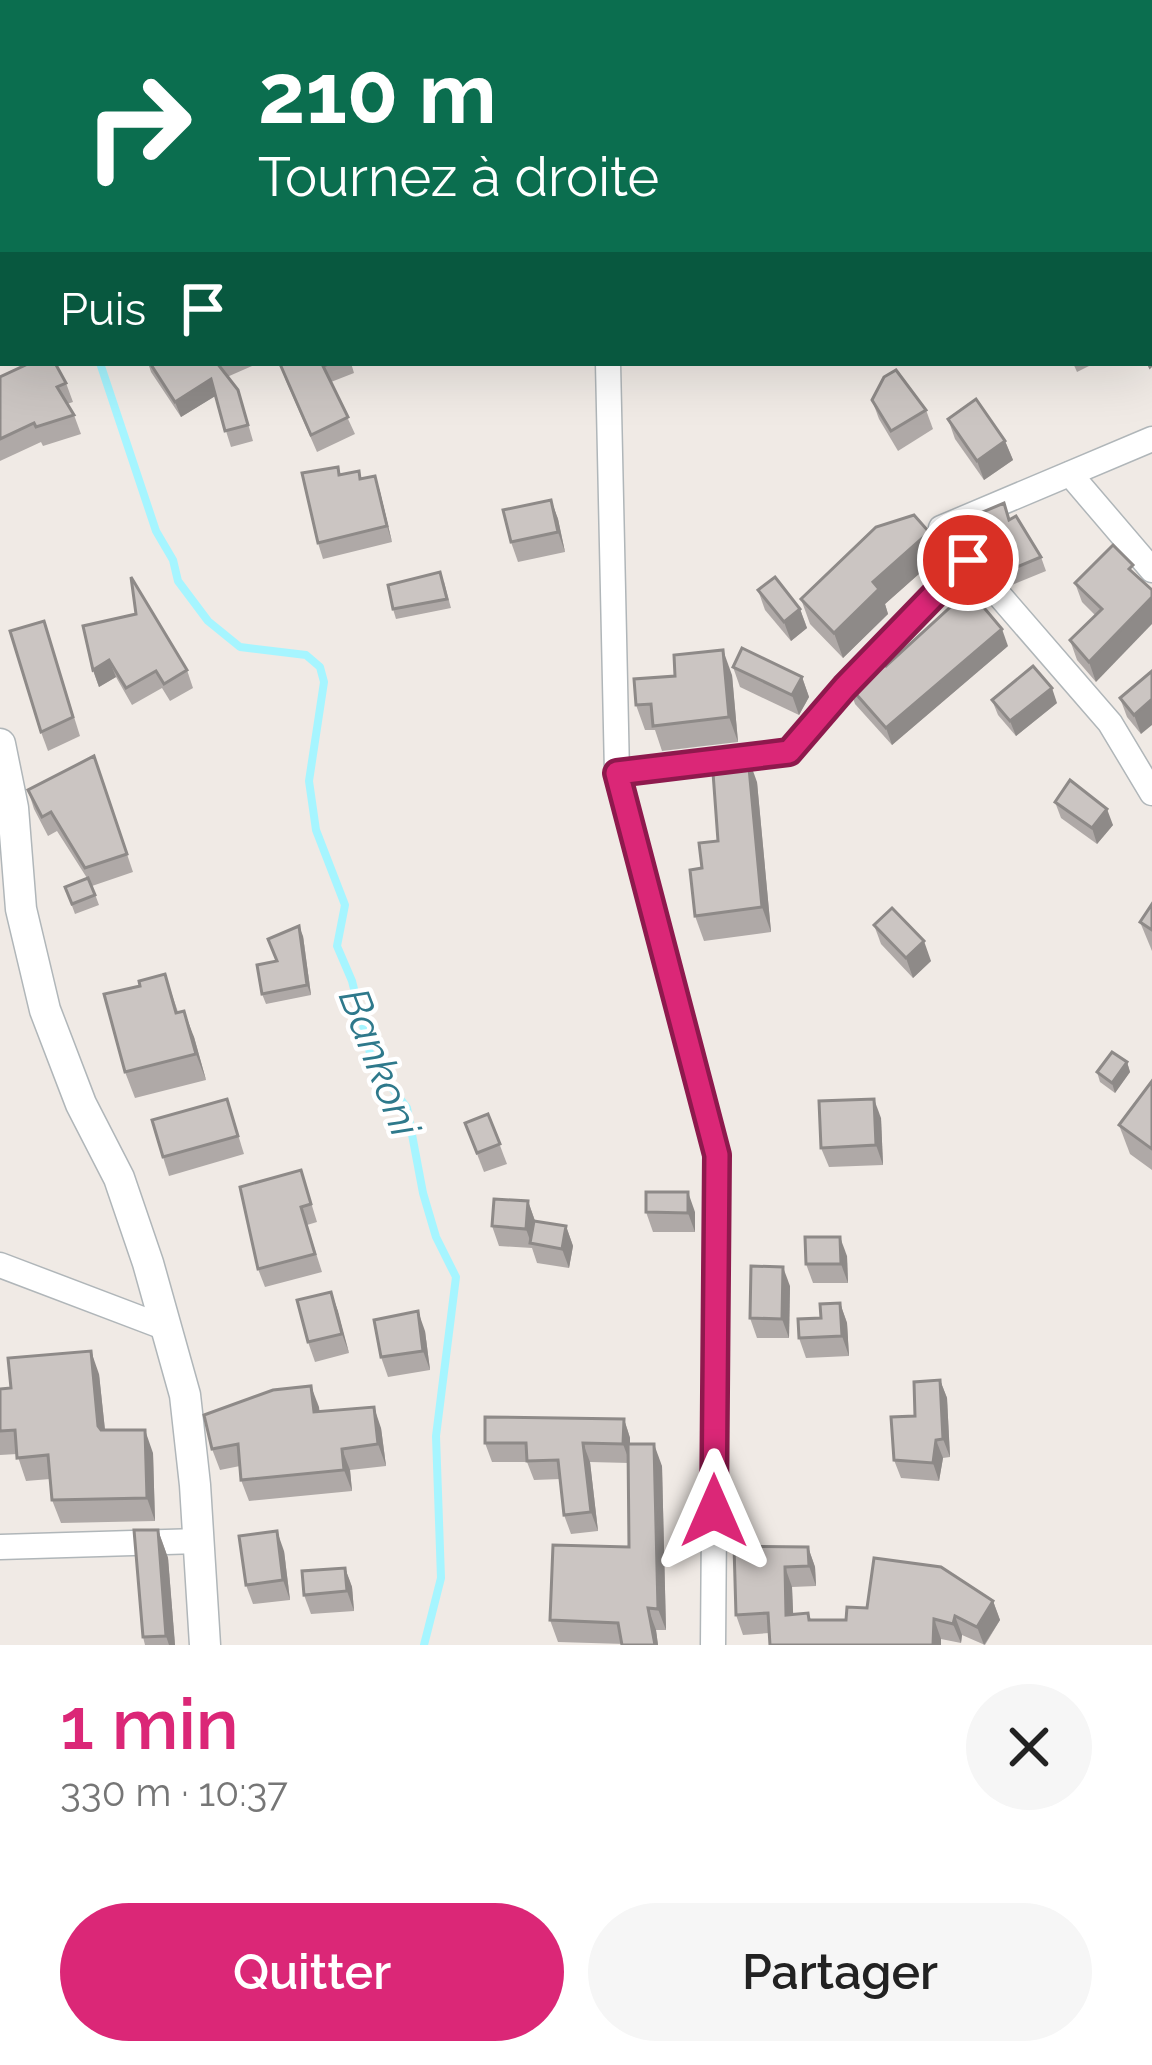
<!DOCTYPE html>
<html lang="fr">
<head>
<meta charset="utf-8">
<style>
	:root { --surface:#fff; --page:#f6f6f6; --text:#222; --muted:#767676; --accent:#db2777 }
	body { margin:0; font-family:Raleway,sans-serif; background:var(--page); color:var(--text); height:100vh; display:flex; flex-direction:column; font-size:45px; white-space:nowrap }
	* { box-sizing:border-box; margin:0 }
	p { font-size:39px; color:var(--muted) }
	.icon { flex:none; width:66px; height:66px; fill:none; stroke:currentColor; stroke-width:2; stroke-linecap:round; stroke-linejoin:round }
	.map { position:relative; height:1645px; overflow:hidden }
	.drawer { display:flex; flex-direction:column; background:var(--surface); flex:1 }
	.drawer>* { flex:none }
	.banner { position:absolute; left:0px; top:0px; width:1152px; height:366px; box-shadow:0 12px 48px #0002; background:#0b6e4f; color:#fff; overflow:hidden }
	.pin { position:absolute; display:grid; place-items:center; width:102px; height:102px; color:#fff; margin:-51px; border:6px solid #fff; border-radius:50%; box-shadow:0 3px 12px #0007 }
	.me { position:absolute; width:132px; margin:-66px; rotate:0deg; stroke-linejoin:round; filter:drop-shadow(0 0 9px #0008) }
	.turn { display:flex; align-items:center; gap:42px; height:252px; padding:0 60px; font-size:54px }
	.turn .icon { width:156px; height:156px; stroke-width:2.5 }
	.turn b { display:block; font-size:84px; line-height:102px }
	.then { display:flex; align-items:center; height:114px; padding:0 60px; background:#0003; gap:24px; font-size:45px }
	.round { display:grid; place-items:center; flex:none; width:126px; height:126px; border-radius:63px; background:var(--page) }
	.summary { display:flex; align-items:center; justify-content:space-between; height:204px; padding:0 60px }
	h1 { font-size:72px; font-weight:600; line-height:90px; color:var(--accent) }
	.button { display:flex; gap:24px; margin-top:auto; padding:24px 60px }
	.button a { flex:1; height:138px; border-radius:72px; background:var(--accent); color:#fff; font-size:48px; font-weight:600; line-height:138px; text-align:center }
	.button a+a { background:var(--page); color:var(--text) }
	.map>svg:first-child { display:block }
</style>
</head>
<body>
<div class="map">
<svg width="1152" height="1645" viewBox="0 0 1152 1645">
	<rect width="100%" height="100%" fill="#f0eae5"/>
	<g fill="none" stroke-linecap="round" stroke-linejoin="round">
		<!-- stream -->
		<g stroke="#a6f5ff" stroke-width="8">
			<polyline points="0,207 3,212"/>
			<polyline points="100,363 156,531 173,560 178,581 208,621 240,647 306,655 320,667 324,682 309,781 316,830 345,905 337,946 352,981 372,1061 407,1108 423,1193 436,1237 456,1277 436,1436 441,1578 424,1645"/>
		</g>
		<defs>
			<g id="minor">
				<polyline points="552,0 553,3"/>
				<polyline points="608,363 617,773 717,1155 713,1645"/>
				<polyline points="1152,439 941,528 1110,723 1152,793"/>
				<polyline points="1070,474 1152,570"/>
				<polyline points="617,773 789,752 845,687 967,560"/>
				<polyline points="0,1265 166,1328"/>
				<polyline points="0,1547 199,1541"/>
			</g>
			<polyline id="tertiary" points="0,744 13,808 21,909 45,1010 81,1104 119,1178 148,1263 185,1395 195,1485 205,1645"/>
		</defs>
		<!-- minor casing -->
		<use href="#minor" stroke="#b0b6b9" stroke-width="27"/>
		<!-- tertiary casing -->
		<use href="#tertiary" stroke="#b0b6b9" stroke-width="33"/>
		<!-- minor -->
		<use href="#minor" stroke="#fff" stroke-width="24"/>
		<!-- tertiary -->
		<use href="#tertiary" stroke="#fff" stroke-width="30"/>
	</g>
	<!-- wall -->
	<g fill="#afa9a7">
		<polygon points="0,0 134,0 134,2 22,2 3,3 0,5"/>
		<polygon points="330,0 454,0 447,3 324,3"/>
		<polygon points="148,363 259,363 227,377 243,406 253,441 231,447 215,396 181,417 151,372"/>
		<polygon points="283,363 351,363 354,373 331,382 355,434 317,452 286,381 280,364"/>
		<polygon points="1073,363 1095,363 1077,372"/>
		<polygon points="0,377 66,383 73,402 67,404 74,415 81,434 43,446 41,442 0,461"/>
		<polygon points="872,400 926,410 933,429 898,451 879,419"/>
		<polygon points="948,419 1005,441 1013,460 984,480 955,439"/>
		<polygon points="338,467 341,475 361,479 375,476 380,492 392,542 323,559 318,543"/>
		<polygon points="551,500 558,519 565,552 518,562 511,542"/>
		<polygon points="1010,520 1041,557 1046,571 1012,585 980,547 975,534"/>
		<polygon points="1113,545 1096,682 1077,660 1070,640 1095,615 1082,602 1075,583"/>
		<polygon points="938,557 885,604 888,614 843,658 810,624 801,599"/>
		<polygon points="444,582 451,608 396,619 393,609"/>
		<polygon points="758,590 800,609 807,628 791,641 765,610"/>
		<polygon points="44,621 80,736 48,751 41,732"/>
		<polygon points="83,626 187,670 193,688 170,701 162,688 132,705 116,677 99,687 93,670"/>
		<polygon points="1008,646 892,745 855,704 849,686 886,666"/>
		<polygon points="733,667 802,677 809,697 799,715 740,687"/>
		<polygon points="1152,671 1141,734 1127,717 1120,698"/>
		<polygon points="732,675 738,742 662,751 655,730 645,730 636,705"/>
		<polygon points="992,700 1057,703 1016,736 998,715"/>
		<polygon points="94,756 133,872 92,886 99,905 75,914 65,887 87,878 57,831 48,836 34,809 28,790"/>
		<polygon points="757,782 771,932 704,941 695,916 702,868 718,841"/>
		<polygon points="1055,802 1113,825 1097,844 1061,818"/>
		<polygon points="1152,904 1152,951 1140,922"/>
		<polygon points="874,925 931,961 913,978 881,944"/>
		<polygon points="303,936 311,995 266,1004 262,994 277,961"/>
		<polygon points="165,974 178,1012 194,1037 206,1080 135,1098 125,1072 140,986"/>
		<polygon points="1127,1062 1130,1072 1115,1093 1100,1082 1097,1072"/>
		<polygon points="1152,1081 1152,1170 1130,1154 1119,1125"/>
		<polygon points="227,1099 244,1154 169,1176 163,1157"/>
		<polygon points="488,1114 507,1164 484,1172 465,1123"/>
		<polygon points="881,1118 883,1165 829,1167 821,1148"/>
		<polygon points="301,1170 317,1222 307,1225 322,1272 265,1287 258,1269"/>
		<polygon points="528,1201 535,1221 566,1226 573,1246 569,1268 537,1263 532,1248 499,1246 492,1226"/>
		<polygon points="646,1212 695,1212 695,1232 653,1232"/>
		<polygon points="847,1256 848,1283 813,1283 806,1264"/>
		<polygon points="790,1286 789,1338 757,1338 750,1318"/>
		<polygon points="331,1292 349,1353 315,1362 308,1342"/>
		<polygon points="840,1303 847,1323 849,1356 806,1358 799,1338 821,1318"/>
		<polygon points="425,1331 430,1370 388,1377 381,1357"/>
		<polygon points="99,1374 105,1430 153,1453 155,1521 61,1523 52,1500 50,1479 26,1481 17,1454 0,1455 0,1389"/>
		<polygon points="940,1380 947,1398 950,1457 943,1458 939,1481 901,1478 894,1460 915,1416"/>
		<polygon points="311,1386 319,1412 381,1428 386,1466 350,1470 352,1491 249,1501 241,1480 240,1466 220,1470 212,1449"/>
		<polygon points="624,1419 630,1438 630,1444 662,1466 666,1630 656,1630 658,1645 558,1642 550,1620 629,1547 629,1463 590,1462 598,1531 571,1534 564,1515 560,1479 534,1480 527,1462 492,1462 485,1443"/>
		<polygon points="158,1530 168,1558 175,1645 145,1645 143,1637"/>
		<polygon points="808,1547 815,1567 816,1586 792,1587 793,1614 808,1613 811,1620 846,1620 867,1608 993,1601 1000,1620 985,1645 962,1635 961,1643 941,1639 769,1633 743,1635 736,1615"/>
		<polygon points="284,1551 290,1600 253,1604 246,1585"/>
		<polygon points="345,1568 352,1587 354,1611 311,1614 304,1595"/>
	</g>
	<!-- shaded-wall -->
	<g fill="#8e8a88">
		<polygon points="1047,0 1066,0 1064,3 1045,3"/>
		<polygon points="1152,140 1152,168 1149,172 1149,144"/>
		<polygon points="211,379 217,395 181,417 175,402"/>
		<polygon points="1005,441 1013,460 984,480 977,461"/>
		<polygon points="375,476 380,492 392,542 387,526"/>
		<polygon points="551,500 558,519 565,552 558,532"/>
		<polygon points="929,532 938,557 885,604 888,614 843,658 834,633 873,582"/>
		<polygon points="1152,597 1152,624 1096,682 1089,662"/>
		<polygon points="800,609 807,628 791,641 784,622"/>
		<polygon points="1002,629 1008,646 892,745 886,728"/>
		<polygon points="723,650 732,675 738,742 729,717"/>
		<polygon points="109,660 116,677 99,687 93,670"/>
		<polygon points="802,677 809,697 799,715 792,695"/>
		<polygon points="1052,688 1057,703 1016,736 1010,721"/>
		<polygon points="1152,699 1152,725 1141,734 1134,715"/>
		<polygon points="748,757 757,782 771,932 762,907"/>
		<polygon points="1107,809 1113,825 1097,844 1092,828"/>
		<polygon points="299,926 303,936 311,995 307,985"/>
		<polygon points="924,941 931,961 913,978 906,958"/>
		<polygon points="184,1011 194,1037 206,1080 196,1054"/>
		<polygon points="1127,1062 1130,1072 1115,1093 1112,1083"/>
		<polygon points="874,1099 881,1118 883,1165 876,1145"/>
		<polygon points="688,1192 695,1212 695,1232 688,1213"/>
		<polygon points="528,1201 535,1221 531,1243 526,1229"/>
		<polygon points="566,1226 573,1246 569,1268 562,1249"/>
		<polygon points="840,1237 847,1256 848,1283 841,1264"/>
		<polygon points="783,1267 790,1286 789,1338 782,1319"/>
		<polygon points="331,1292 338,1311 349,1353 342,1334"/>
		<polygon points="840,1303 847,1323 849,1356 842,1336"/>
		<polygon points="418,1311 425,1331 430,1370 423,1351"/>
		<polygon points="91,1351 99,1374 107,1449 98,1426"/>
		<polygon points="940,1380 947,1398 950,1457 943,1439"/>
		<polygon points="311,1386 319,1407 322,1433 314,1412"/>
		<polygon points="374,1407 381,1428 386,1466 378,1444"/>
		<polygon points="624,1419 630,1438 630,1463 623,1444"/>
		<polygon points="145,1430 153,1453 155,1521 147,1498"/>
		<polygon points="936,1440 943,1458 939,1481 933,1463"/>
		<polygon points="583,1443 590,1462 598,1531 591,1512"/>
		<polygon points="654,1444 662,1466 666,1630 658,1609"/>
		<polygon points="342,1449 350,1470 352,1491 344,1470"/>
		<polygon points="158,1530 168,1558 175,1645 169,1645 166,1636"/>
		<polygon points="277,1531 284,1551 290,1600 283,1580"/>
		<polygon points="808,1547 815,1567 816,1586 809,1566"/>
		<polygon points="785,1567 792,1587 794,1634 786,1615"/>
		<polygon points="345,1568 352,1587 354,1611 347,1591"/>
		<polygon points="993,1601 1000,1620 984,1645 977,1627"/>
		<polygon points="648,1608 656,1630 658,1645 655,1645"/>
		<polygon points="955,1616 962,1635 961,1643 953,1624"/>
		<polygon points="934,1619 941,1639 941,1645 933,1645"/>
	</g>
	<!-- building -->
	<g fill="#cbc5c2" stroke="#8e8a88" stroke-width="3">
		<polygon points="22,0 64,0 53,3 23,3"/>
		<polygon points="201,0 279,0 280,3 190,3"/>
		<polygon points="330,0 394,0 387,3 324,3"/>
		<polygon points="934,0 971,0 968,3 937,3"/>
		<polygon points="1018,0 1047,0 1045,3 1016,3"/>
		<polygon points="1149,83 1152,85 1152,140 1149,144"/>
		<polygon points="1152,188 1152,232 1150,232 1152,234 1152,365 1150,367 1148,363 1149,189"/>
		<polygon points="30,363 55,363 66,383 57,387 74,415 36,427 34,423 0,439 0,377"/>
		<polygon points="150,363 217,363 238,390 248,425 225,431 211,379 175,402"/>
		<polygon points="283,363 331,363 323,366 348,417 311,435 280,364"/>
		<polygon points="896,370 926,410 891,431 872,400 884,377"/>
		<polygon points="976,399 1005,441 977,461 948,419"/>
		<polygon points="338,467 339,475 359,471 360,479 375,476 387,526 318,543 302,473"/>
		<polygon points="551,500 558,532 511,542 503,510"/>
		<polygon points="1004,503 1009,520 1016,516 1041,557 1007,571 975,534 971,517"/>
		<polygon points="914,515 929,532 873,582 879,589 834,633 801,599 876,527"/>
		<polygon points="1113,545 1133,565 1129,569 1152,590 1152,597 1089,662 1070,640 1102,609 1075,583"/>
		<polygon points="440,572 447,599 393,609 388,585"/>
		<polygon points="131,577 187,670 164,684 156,671 126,688 109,660 93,670 83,626 136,614"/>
		<polygon points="775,577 800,609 784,622 758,590"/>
		<polygon points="969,590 1002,629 886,728 849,686 874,656 886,666"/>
		<polygon points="44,621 73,717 41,732 10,631"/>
		<polygon points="742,648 802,677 792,695 733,667"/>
		<polygon points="723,650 729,717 653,726 651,704 636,705 634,679 675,676 674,655"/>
		<polygon points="1033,666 1052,688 1010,721 992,700"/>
		<polygon points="1152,671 1152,699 1134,715 1120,698"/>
		<polygon points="94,756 127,854 85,868 51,812 42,817 28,790"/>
		<polygon points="748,757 762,907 695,916 690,870 702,868 699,843 718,841 712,759"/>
		<polygon points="1070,780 1107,809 1092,828 1055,802"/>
		<polygon points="88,878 95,895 72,904 65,887"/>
		<polygon points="1152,904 1152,930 1140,922"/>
		<polygon points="892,908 924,941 906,958 874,925"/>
		<polygon points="299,926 307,985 262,994 257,965 277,961 268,939"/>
		<polygon points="165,974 176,1013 184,1011 196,1054 125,1072 104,994 140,986 139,981"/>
		<polygon points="1112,1052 1127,1062 1112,1083 1097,1072"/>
		<polygon points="1152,1081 1152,1149 1119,1125"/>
		<polygon points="227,1099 238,1136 163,1157 152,1120"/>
		<polygon points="874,1099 876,1145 821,1148 819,1101"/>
		<polygon points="488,1114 500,1144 477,1153 465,1123"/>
		<polygon points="301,1170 311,1204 301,1207 315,1254 258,1269 240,1187"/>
		<polygon points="646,1192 688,1192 688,1213 646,1212"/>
		<polygon points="494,1199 528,1201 526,1229 492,1226"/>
		<polygon points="534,1221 566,1226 562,1249 530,1243"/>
		<polygon points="805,1237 840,1237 841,1264 806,1264"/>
		<polygon points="751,1266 783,1267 782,1319 750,1318"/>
		<polygon points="331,1292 342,1334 308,1342 297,1300"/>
		<polygon points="840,1303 842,1336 799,1338 798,1319 821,1318 820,1304"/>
		<polygon points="418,1311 423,1351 381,1357 374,1320"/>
		<polygon points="91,1351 98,1426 101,1430 145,1430 147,1498 52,1500 48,1455 17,1458 15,1430 0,1431 0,1389 11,1388 8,1358"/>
		<polygon points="940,1380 943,1439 936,1440 933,1463 894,1460 891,1417 915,1416 914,1382"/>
		<polygon points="311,1386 314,1412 374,1407 378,1444 342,1449 344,1470 241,1480 238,1444 212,1449 204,1415 273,1390"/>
		<polygon points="485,1417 624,1419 623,1444 583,1443 591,1512 564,1515 558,1460 527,1461 526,1443 485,1443"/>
		<polygon points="628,1444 654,1444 658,1609 648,1608 655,1645 622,1645 618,1623 550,1620 553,1545 629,1547"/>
		<polygon points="134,1530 158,1530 166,1636 143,1637"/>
		<polygon points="277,1531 283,1580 246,1585 239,1536"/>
		<polygon points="734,1546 808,1547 809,1566 785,1567 786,1615 808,1613 809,1620 846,1620 847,1607 867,1608 874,1558 941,1567 993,1601 977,1627 955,1616 953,1624 934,1619 933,1645 770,1645 768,1613 736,1615"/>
		<polygon points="345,1568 347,1591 304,1595 302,1571"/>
	</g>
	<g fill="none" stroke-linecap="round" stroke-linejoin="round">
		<defs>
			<polyline id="route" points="714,1511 717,1155 617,773 789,752 845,687 968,560"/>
		</defs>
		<!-- route casing -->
		<use href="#route" stroke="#8e194d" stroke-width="30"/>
		<!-- route -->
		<use href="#route" stroke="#db2777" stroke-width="21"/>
	</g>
	<g text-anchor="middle" stroke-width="9" stroke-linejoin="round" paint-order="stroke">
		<!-- water labels -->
		<g font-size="42" font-style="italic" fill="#2e798b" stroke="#fff">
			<text transform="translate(380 1062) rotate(69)" y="15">Bankoni</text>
		</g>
	</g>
</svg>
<div class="pin" style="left:968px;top:560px;background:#d93025"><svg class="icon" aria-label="arrive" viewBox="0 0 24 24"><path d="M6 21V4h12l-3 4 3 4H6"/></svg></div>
<svg class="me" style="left:714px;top:1511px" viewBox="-20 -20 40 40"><path d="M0-17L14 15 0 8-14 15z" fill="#db2777" stroke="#fff" stroke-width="4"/></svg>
<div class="banner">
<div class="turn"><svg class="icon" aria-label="right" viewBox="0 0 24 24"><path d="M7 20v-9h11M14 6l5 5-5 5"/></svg><div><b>210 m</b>Tournez à droite</div></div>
<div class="then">Puis<svg class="icon" aria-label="arrive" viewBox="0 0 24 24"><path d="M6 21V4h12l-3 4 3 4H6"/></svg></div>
</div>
</div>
<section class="drawer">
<div class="summary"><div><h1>1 min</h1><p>330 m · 10:37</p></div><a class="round"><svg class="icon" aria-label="close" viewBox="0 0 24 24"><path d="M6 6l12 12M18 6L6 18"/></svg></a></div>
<div class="button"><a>Quitter</a><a>Partager</a></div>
</section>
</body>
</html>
